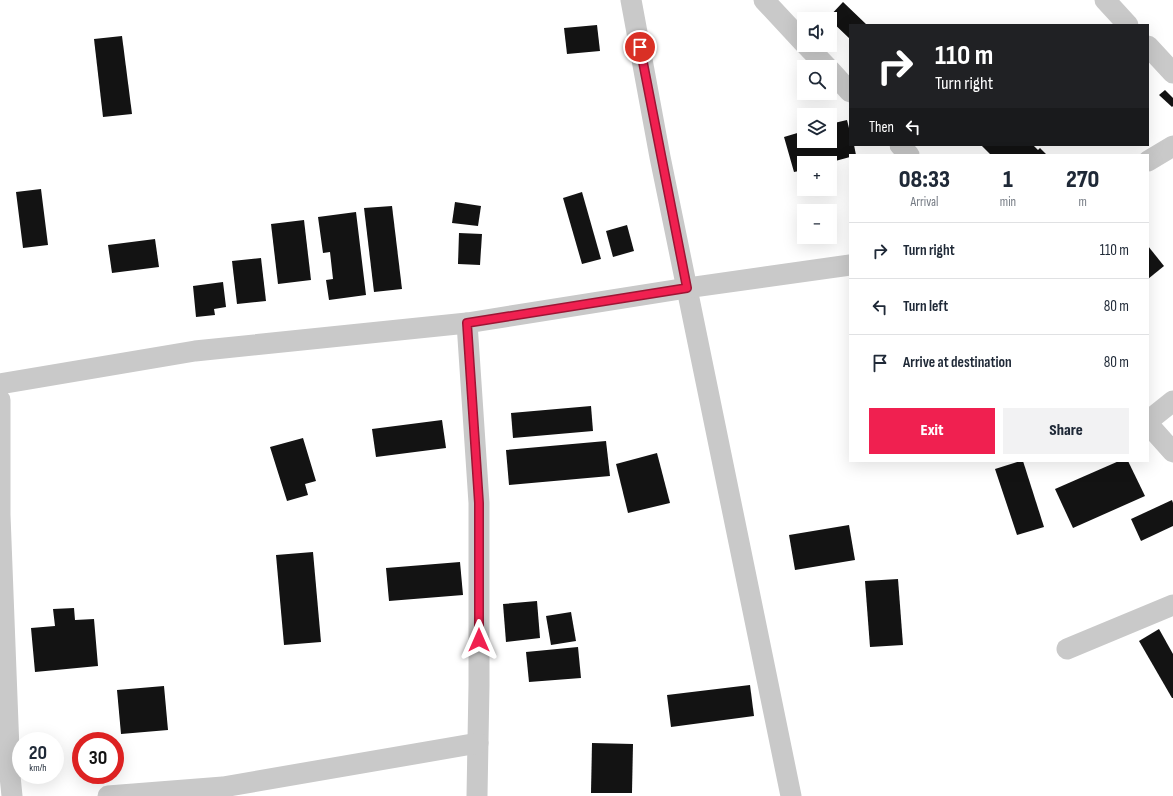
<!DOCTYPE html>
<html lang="en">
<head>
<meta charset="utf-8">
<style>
	:root { --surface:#fff; --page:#f2f2f3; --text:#1f2937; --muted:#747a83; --line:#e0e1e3; --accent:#f02050 }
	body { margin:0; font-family:"Sofia Sans Condensed",sans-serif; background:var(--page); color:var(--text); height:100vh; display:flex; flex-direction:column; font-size:15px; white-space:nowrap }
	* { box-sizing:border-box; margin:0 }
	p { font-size:13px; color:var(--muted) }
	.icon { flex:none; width:22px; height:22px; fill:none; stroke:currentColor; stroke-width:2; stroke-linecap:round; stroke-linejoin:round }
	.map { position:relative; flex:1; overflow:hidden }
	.panel { position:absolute; left:849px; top:154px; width:300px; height:308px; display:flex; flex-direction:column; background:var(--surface); border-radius:0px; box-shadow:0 4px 16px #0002 }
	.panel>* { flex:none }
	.banner { position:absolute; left:849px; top:24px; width:300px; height:122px; border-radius:0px; box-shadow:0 4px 16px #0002; background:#202124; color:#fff; overflow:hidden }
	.controls { position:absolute; left:797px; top:12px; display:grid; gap:8px }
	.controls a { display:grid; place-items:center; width:40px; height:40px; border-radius:0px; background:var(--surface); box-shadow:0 4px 16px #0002; font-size:20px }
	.speed { position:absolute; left:12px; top:732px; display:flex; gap:8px; font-size:20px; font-weight:700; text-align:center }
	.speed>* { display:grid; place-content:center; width:52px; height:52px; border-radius:50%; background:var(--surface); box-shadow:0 4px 16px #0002; line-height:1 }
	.speed small { font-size:10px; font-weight:400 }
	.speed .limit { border:6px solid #d22; background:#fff; color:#111 }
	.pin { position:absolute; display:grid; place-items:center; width:34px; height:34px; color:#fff; margin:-17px; border:2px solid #fff; border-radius:50%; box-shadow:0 1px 4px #0007 }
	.me { position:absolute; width:44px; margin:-22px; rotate:0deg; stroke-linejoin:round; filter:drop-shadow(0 0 3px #0008) }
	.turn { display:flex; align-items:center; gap:14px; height:84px; padding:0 20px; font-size:18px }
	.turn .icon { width:52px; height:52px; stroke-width:2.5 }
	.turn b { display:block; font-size:28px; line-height:34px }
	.then { display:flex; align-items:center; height:38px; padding:0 20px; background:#0003; gap:8px; font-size:15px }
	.eta { display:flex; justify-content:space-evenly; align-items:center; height:68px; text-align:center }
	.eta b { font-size:24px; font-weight:800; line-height:28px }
	.primary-button { display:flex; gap:8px; margin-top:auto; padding:8px 20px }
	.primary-button a { flex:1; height:46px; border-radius:0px; background:var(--accent); color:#fff; font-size:16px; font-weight:800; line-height:46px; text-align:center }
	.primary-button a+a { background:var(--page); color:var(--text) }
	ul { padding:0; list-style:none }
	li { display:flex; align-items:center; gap:12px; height:56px; padding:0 20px; border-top:1px solid var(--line) }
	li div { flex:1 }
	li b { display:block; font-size:15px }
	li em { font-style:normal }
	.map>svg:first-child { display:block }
</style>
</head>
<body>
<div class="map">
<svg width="1173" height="796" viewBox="0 0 1173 796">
	<rect width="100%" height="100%" fill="#fff"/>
	<!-- building -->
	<g fill="#131313">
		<polygon points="843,2 867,25 850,25 850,39 828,18"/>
		<polygon points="597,25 600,51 567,54 564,28"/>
		<polygon points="122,36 132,114 103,117 94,39"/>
		<polygon points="1165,90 1173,98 1173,106 1172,107 1159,95"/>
		<polygon points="847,120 850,132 850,145 854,145 856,155 850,155 850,157 828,163 804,163 804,170 794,172 784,137 804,131 804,141 830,141 830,124"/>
		<polygon points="981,145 1033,145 1038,150 1040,148 1047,155 991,155"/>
		<polygon points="41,189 48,245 23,248 16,192"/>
		<polygon points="582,192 601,259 582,264 563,198"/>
		<polygon points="455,202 481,206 478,226 452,223"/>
		<polygon points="392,206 402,289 374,292 364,208"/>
		<polygon points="356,212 366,295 329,300 326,280 333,279 330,252 323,253 318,217"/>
		<polygon points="304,220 311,280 278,284 271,224"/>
		<polygon points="627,225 634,251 613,257 606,231"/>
		<polygon points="459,233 482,234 480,265 458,264"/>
		<polygon points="155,239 159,267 112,273 108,245"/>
		<polygon points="1148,246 1164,266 1148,279"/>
		<polygon points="261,258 266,301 237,304 232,261"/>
		<polygon points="223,282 226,307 214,309 215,315 196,317 193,286"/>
		<polygon points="591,406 593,431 513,438 511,413"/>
		<polygon points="442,420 446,448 376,457 372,429"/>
		<polygon points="303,438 316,481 305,484 308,495 287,501 270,447"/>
		<polygon points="606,441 610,476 509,485 506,450"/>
		<polygon points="657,453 670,503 628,513 616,464"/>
		<polygon points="1020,461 1023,461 1044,527 1017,535 995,469"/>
		<polygon points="1119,461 1128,461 1145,496 1073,528 1055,489"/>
		<polygon points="1172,500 1173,503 1173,526 1141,541 1131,519"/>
		<polygon points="849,525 855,560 795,570 789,535"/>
		<polygon points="313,552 321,642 284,645 276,555"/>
		<polygon points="460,562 463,595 389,601 386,568"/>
		<polygon points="898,579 903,645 870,647 865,581"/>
		<polygon points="537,601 540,638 506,642 503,604"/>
		<polygon points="74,608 75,620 94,619 98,666 35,672 31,628 55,626 53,609"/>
		<polygon points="571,612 576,641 551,645 546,616"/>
		<polygon points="1159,629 1173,654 1173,698 1172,698 1139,641"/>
		<polygon points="578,647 581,678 529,682 526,652"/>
		<polygon points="750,685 754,716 671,727 667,695"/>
		<polygon points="164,686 168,730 121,734 117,690"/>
		<polygon points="592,743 633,744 632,793 591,793"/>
	</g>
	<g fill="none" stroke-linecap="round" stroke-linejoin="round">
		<!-- minor -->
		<g stroke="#c9c9c9" stroke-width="21">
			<polyline points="631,0 660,157 791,796"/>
			<polyline points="764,0 804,43"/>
			<polyline points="1105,0 1128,25"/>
			<polyline points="806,45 827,67"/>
			<polyline points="1148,46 1173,73"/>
			<polyline points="830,70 850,92"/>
			<polyline points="900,145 909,155"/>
			<polyline points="1148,161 1173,146"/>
			<polyline points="467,323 479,503 479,685 477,796"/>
			<polyline points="0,384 195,351 467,323 687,288 850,265"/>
			<polyline points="0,400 0,515 10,776 12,796"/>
			<polyline points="1148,421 1173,401"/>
			<polyline points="1148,424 1173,452"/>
			<polyline points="1067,649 1173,605"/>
			<polyline points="108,796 223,787 478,743"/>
		</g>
	</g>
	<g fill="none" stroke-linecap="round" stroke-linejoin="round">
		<defs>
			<polyline id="route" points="479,640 479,503 467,323 687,288 640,47"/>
		</defs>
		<!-- route casing -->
		<use href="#route" stroke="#9c1534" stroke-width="10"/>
		<!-- route -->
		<use href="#route" stroke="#f02050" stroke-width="7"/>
	</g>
</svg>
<div class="controls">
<a><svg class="icon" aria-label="sound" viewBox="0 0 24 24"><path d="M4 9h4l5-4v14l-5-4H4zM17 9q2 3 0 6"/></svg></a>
<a><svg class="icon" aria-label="search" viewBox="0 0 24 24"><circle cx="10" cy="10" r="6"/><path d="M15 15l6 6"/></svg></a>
<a><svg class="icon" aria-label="layers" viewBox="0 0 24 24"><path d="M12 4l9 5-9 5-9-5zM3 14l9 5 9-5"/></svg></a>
<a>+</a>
<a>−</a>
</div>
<div class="speed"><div>20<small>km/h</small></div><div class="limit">30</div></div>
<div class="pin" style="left:640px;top:47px;background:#d93025"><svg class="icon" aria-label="arrive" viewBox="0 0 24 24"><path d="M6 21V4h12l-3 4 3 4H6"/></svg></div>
<svg class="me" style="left:479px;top:640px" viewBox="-20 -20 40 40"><path d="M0-17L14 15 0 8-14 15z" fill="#f02050" stroke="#fff" stroke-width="4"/></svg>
<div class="banner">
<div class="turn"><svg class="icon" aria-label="right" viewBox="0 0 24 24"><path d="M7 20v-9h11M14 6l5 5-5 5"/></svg><div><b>110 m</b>Turn right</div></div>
<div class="then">Then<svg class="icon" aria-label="left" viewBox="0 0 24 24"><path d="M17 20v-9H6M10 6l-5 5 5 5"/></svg></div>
</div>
<section class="panel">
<div class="eta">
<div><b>08:33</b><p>Arrival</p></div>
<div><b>1</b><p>min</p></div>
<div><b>270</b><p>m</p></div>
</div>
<ul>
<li><svg class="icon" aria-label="right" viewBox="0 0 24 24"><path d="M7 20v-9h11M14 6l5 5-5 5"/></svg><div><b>Turn right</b></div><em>110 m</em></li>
<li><svg class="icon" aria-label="left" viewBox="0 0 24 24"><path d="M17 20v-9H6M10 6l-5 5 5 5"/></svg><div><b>Turn left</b></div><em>80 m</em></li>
<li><svg class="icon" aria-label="arrive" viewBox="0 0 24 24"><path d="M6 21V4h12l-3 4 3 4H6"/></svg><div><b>Arrive at destination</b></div><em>80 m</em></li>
</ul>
<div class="primary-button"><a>Exit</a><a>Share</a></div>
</section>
</div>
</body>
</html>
